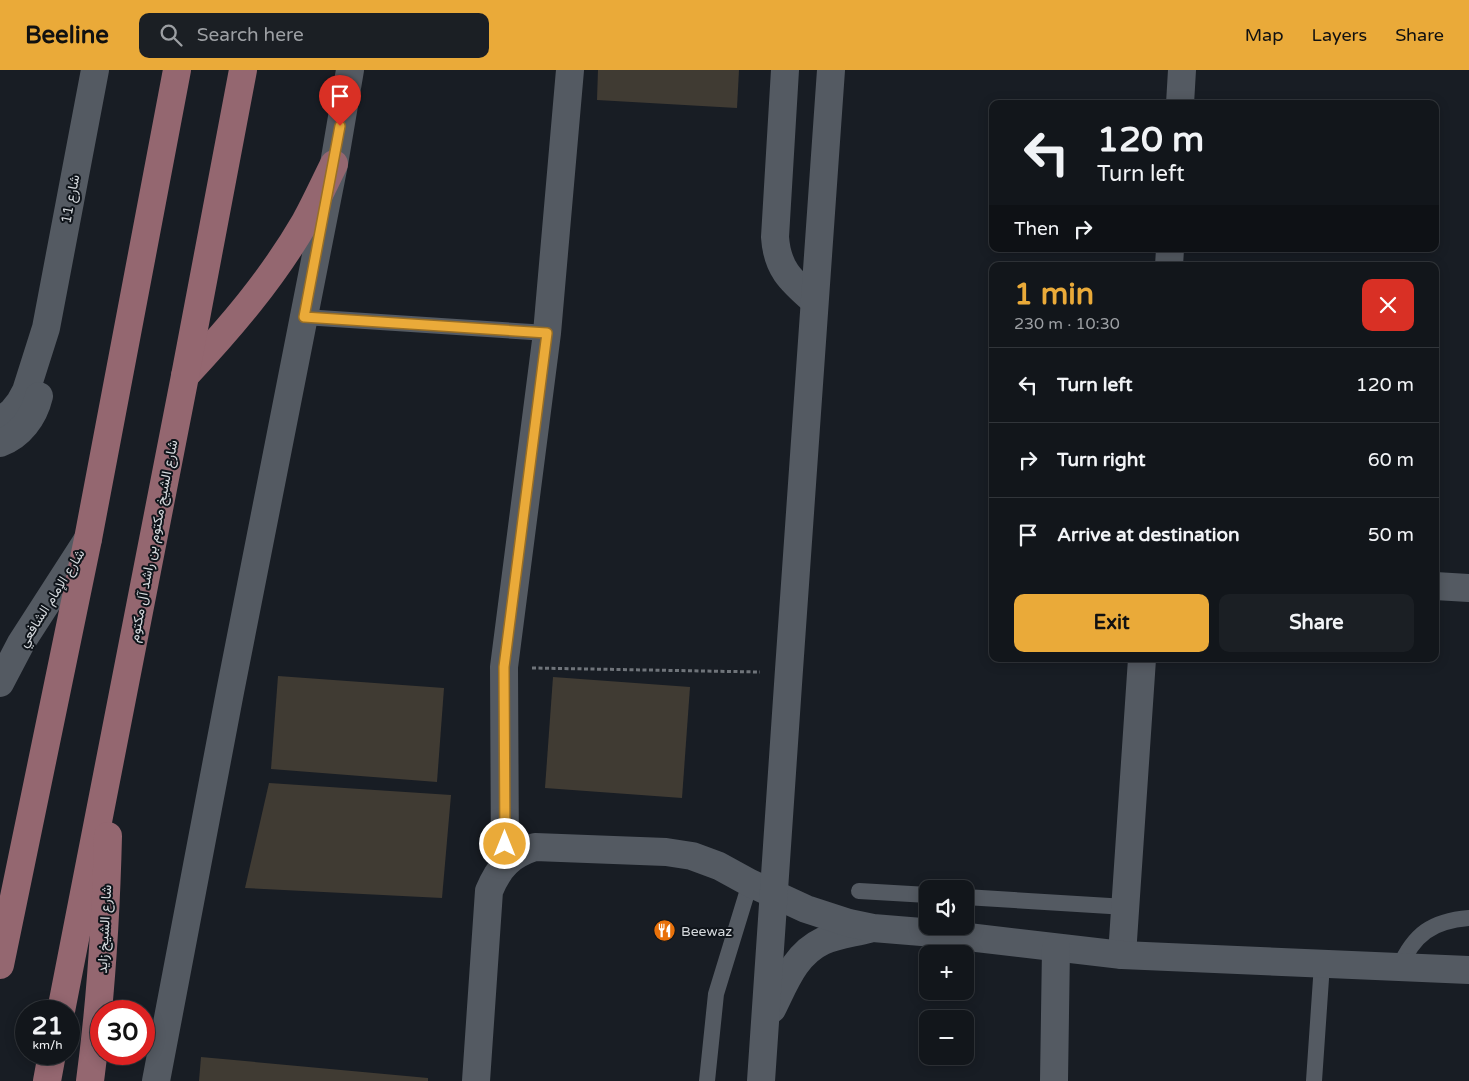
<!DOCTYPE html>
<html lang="en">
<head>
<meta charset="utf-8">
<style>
	:root { --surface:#12161b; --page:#1b1f24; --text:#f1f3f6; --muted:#9c9fa3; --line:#31353a; --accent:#eaaa39 }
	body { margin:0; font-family:"Varela Round",Vazirmatn,sans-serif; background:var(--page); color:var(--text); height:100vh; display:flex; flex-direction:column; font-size:19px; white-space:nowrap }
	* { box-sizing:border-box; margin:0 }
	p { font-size:16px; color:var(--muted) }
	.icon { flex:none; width:28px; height:28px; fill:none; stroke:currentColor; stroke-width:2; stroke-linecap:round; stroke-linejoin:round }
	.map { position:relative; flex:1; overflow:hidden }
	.panel { position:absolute; left:989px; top:192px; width:450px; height:400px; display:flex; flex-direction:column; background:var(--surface); border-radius:10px; box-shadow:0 2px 12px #0003,0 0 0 1px var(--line) }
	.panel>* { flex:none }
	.top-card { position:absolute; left:989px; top:30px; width:450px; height:152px; border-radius:10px; box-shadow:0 2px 12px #0003,0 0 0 1px var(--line); background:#12161b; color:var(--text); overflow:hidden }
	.controls { position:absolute; left:919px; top:810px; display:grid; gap:10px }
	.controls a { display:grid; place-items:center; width:55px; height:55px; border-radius:10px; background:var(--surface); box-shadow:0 2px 12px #0003,0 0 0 1px var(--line); font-size:25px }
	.speed { position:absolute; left:15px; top:930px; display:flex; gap:10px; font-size:25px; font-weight:700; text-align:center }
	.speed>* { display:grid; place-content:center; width:65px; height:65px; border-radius:50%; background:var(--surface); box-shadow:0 2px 12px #0003,0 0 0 1px var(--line); line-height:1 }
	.speed small { font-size:12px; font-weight:400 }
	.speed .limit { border:8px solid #d22; background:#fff; color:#111 }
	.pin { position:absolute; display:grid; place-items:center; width:42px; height:42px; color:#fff; margin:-51px -21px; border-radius:50% 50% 50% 0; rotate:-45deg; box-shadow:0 0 5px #0007 }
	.pin .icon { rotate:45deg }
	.me { position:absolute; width:55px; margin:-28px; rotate:0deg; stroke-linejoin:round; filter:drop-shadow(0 0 4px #0008) }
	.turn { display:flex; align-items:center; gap:18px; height:105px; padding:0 25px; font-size:22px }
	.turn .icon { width:65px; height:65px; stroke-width:2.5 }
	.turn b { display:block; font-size:35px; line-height:42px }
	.then { display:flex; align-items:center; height:48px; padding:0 25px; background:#0003; gap:10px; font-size:19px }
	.round { display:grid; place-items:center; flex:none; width:52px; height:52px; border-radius:10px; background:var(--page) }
	.summary { display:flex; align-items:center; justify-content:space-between; height:85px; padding:0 25px }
	h1 { font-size:30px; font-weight:700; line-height:38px; color:var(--accent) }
	.cta { display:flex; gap:10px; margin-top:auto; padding:10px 25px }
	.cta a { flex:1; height:58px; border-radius:10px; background:var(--accent); color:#111; font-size:20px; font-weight:700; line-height:58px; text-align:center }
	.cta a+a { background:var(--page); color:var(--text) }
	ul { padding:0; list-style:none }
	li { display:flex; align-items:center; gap:15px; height:75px; padding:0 25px; border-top:1px solid var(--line) }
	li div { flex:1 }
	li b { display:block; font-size:19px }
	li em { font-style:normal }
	header { display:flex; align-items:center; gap:30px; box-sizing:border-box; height:70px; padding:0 25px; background:var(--accent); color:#111 }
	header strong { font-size:24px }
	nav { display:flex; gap:28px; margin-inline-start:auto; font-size:18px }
	.search { width:350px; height:45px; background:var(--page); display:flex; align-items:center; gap:12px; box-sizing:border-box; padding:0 18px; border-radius:10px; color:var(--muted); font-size:19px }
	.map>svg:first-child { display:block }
</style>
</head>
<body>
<header>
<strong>Beeline</strong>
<div class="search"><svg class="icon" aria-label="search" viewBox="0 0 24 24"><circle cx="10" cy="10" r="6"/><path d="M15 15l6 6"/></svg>Search here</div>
<nav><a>Map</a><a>Layers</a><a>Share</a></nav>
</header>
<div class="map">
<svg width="1469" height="1011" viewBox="0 0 1469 1011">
	<rect width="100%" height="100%" fill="#181d24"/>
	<!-- building -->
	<g fill="#403b33">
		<polygon points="598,0 739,0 737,38 597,30"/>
		<polygon points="278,606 444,618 437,712 271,699"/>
		<polygon points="553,607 690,617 682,728 545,718"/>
		<polygon points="269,713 451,725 442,828 245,818"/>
		<polygon points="201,987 428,1008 428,1011 199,1011"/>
	</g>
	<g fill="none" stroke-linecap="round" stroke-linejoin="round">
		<!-- path -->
		<polyline stroke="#6f747a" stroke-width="3" stroke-dasharray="4 2.5" stroke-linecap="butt" points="532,598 760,602"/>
		<!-- lane -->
		<g stroke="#545a62" stroke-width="16">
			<polyline points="304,247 547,263"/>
			<polyline points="859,821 928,825"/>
			<polyline points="965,827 1126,837"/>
			<path d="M1399,898c15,-34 33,-47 70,-50"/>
			<polyline points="707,1011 716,924 750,813"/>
			<polyline points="1314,1011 1322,894"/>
		</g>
		<!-- street -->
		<g stroke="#545a62" stroke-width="28">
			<path d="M785,0l-10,167c2,31 15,43 38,63"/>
			<polyline points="1180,34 1182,0"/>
			<polyline points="1169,196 1170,179"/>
			<polyline points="0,351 12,342 20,332 26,321 46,258 95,0"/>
			<path d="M0,373c20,-7 34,-26 39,-47"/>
			<polyline points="1435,516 1469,518"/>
			<polyline points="505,794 504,597 547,263 570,0"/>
			<polyline points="1122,885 1142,589"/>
			<path d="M772,939c13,-26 23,-55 51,-68 13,-6 31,-8 46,-12"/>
			<path d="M476,1011l13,-190c10,-24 21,-36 46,-44l131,5 26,4 27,10 31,17 56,26 43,14 24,5 61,5 188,22 347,15"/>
			<path d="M761,1011c24,-337 44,-674 70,-1011"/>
			<polyline points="1054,1011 1056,878"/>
		</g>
		<!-- secondary -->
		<g stroke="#545a62" stroke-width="28">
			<polyline points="0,613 21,573 88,469"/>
			<polyline points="156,1011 230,622 334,94 350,0"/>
		</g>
		<!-- primary -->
		<g stroke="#946770" stroke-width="28">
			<path d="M185,306c45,-48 87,-97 120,-154 10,-18 19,-38 29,-58"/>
			<polyline points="0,895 88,469 177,0"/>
			<polyline points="61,941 185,306 243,0"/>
			<polyline points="47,1011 52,984"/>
			<path d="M90,1011c11,-82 16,-163 18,-245"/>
		</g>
	</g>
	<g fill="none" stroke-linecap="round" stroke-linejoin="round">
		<defs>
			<polyline id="route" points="340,56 304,247 547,263 504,597 505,774"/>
		</defs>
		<!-- route casing -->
		<use href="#route" stroke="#986e25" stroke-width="12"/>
		<!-- route -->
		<use href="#route" stroke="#eaaa39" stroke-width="9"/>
	</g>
	<!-- icons -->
	<defs>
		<symbol id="restaurant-disc" viewBox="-11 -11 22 22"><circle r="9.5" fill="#e8710a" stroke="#0f141a"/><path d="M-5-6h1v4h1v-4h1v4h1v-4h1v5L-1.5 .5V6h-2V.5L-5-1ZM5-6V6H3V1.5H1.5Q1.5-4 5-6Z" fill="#fff"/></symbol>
	</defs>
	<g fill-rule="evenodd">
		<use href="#restaurant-disc" x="652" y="848" width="25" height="25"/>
	</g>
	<g text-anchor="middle" stroke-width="4" stroke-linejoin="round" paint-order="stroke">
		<!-- street labels -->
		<g font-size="14" fill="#d5d9dd" stroke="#0f141a">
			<text transform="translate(70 129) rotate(-79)" y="5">شارع 11</text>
			<text transform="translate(153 471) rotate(-79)" y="5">شارع الشيخ مكتوم بن راشد آل مكتوم</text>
			<text transform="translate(51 528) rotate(-58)" y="5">شارع الإمام الشافعي</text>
			<text transform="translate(104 859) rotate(-87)" y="5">شارع الشيخ زايد</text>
		</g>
		<!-- poi labels -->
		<g font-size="14" fill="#d5d9dd" stroke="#0f141a" text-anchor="start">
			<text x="681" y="866">Beewaz</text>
		</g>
	</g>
</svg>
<div class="controls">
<a><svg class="icon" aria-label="sound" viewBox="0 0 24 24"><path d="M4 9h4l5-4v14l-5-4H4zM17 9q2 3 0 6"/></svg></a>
<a>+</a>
<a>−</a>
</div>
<div class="speed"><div>21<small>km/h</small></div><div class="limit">30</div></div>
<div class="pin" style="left:340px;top:56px;background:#d93025"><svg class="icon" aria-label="arrive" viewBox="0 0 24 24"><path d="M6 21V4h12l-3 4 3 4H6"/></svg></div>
<svg class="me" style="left:505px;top:774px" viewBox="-20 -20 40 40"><circle r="17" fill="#eaaa39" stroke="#fff" stroke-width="3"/><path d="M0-11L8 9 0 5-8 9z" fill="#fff"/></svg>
<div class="top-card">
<div class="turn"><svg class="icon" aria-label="left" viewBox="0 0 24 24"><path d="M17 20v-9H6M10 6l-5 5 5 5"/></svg><div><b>120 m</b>Turn left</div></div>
<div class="then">Then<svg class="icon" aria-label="right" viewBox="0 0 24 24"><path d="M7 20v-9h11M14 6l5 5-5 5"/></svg></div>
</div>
<section class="panel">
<div class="summary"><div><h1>1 min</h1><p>230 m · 10:30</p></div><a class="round" style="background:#d93025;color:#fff"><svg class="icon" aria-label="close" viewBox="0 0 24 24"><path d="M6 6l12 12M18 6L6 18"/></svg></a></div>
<ul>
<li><svg class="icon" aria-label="left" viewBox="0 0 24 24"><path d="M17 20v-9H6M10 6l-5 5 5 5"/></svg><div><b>Turn left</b></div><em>120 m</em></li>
<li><svg class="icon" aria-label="right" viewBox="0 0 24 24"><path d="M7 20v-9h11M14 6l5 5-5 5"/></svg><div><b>Turn right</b></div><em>60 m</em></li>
<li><svg class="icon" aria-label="arrive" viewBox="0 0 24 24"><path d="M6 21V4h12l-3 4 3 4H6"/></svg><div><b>Arrive at destination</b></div><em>50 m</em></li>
</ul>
<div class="cta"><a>Exit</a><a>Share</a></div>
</section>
</div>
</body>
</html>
